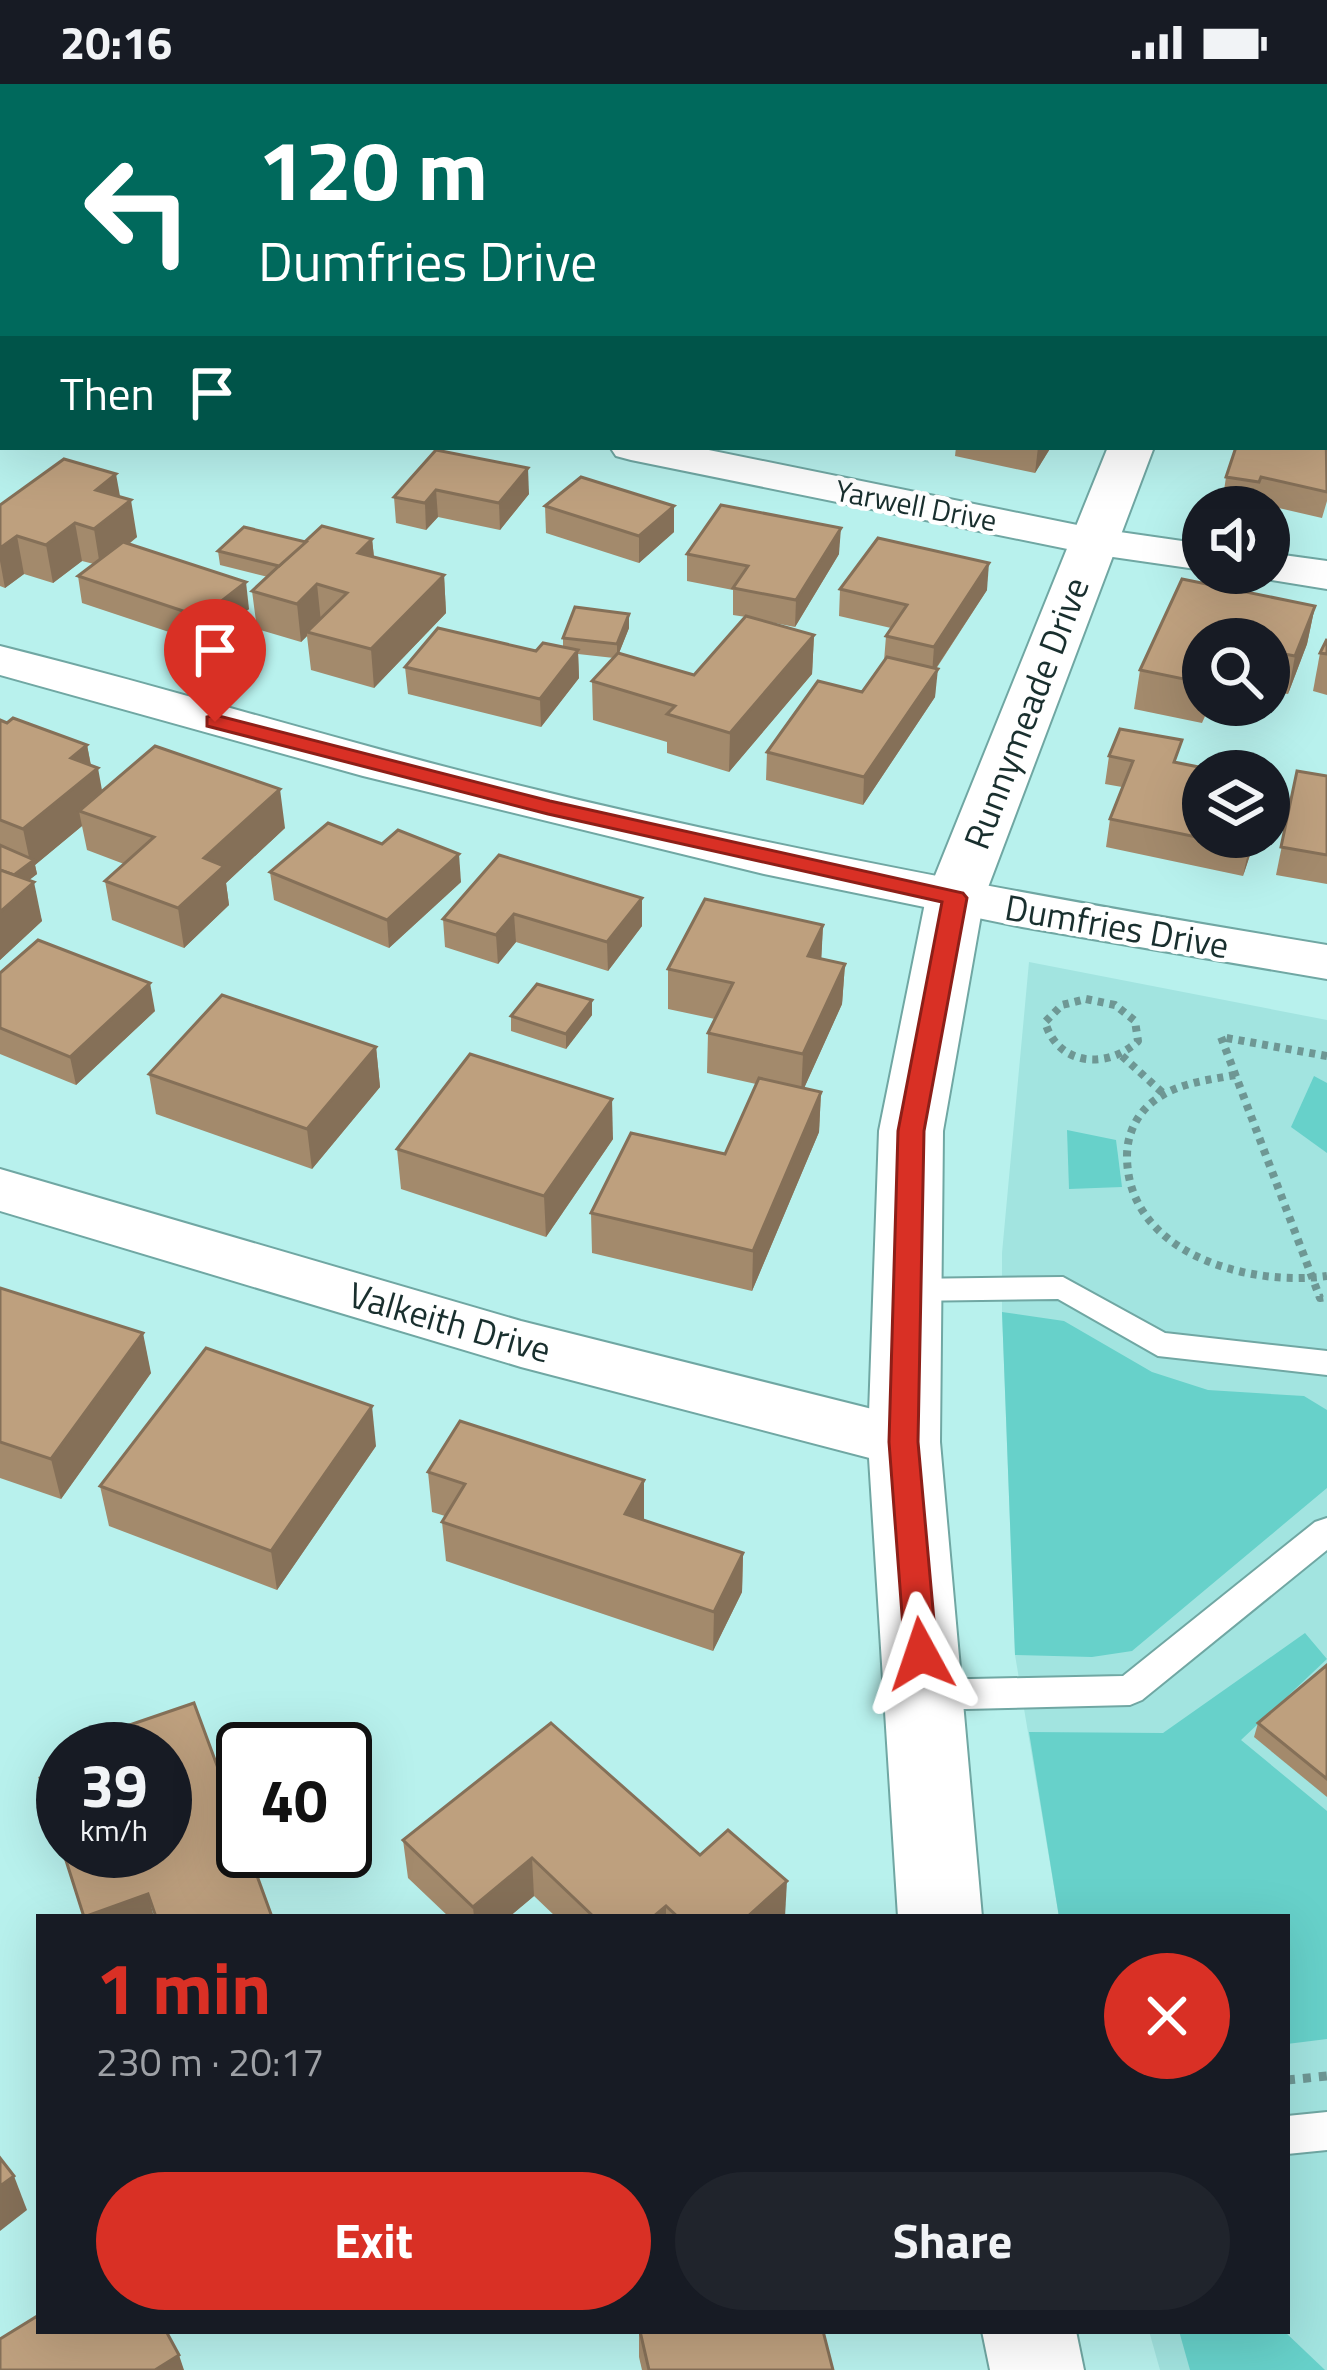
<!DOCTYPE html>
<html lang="en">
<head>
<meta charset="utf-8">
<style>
	:root { --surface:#171b24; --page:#20242c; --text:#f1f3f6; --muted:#9ea1a6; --accent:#d93025 }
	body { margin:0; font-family:"Titillium Web",sans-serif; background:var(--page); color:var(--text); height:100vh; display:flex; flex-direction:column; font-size:45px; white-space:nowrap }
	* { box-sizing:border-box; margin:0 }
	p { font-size:39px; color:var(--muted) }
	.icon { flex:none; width:66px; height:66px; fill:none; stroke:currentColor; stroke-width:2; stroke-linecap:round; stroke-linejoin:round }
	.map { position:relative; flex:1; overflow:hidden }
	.side { position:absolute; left:36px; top:1830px; width:1254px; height:420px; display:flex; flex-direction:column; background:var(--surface); border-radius:0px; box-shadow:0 12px 48px #0002 }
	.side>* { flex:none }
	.guide { position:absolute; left:0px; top:0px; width:1329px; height:366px; box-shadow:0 12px 48px #0002; background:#00695c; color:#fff; overflow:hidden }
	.tools { position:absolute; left:1182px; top:402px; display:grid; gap:24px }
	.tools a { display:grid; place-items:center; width:108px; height:108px; border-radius:50%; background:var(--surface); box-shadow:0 12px 48px #0002; font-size:60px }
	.speed { position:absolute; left:36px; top:1638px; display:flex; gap:24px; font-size:60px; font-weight:700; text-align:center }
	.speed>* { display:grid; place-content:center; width:156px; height:156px; border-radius:50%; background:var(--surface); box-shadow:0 12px 48px #0002; line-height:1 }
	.speed small { font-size:30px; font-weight:400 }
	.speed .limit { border:6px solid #111; border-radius:18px; background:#fff; color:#111 }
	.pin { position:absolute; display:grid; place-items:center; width:102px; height:102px; color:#fff; margin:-123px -51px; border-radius:50% 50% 50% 0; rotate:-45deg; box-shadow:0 0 12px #0007 }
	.pin .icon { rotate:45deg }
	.me { position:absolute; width:132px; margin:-66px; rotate:355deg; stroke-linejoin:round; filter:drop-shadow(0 0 9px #0008) }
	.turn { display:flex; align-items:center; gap:42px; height:252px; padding:0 60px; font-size:54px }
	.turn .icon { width:156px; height:156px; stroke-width:2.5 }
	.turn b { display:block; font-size:84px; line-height:102px }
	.then { display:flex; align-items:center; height:114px; padding:0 60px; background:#0003; gap:24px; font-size:45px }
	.round { display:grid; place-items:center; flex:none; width:126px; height:126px; border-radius:63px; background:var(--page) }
	.headline { display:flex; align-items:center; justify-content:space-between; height:204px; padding:0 60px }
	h1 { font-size:72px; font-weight:700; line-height:90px; color:var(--accent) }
	.cta { display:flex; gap:24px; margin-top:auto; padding:24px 60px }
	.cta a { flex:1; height:138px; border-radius:72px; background:var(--accent); color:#fff; font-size:48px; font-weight:700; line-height:138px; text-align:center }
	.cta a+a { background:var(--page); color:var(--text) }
	.status { display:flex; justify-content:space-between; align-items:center; height:84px; padding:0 60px; background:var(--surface); direction:ltr }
	.status svg { height:33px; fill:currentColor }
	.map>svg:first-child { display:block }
</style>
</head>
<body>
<div class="status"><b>20:16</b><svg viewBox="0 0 49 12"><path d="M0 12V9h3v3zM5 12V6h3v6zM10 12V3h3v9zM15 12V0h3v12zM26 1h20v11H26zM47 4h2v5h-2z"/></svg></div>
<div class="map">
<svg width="1327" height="2286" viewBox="0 0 1327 2286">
	<rect width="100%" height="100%" fill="#b8f1ed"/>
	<!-- built -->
	<polygon fill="#a2e4e0" points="1029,878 1327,936 1327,2286 1160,2286 1149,2247 1287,2247 1287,1833 1059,1833 1015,1571 1002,1228 1002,1169"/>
	<!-- green -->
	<g fill="#67d1ca">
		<polygon points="1314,992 1327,999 1327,1069 1291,1043"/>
		<polygon points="1067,1046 1116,1056 1122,1103 1069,1105"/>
		<polygon points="1002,1228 1064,1237 1152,1288 1208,1306 1304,1312 1327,1326 1327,1404 1132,1567 1092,1573 1015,1571"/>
		<polygon points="1305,1549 1327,1575 1241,1656 1327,1727 1327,1955 1287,1960 1287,1833 1059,1833 1029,1648 1163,1649"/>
		<polygon points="1179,2247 1284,2247 1325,2286 1190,2286"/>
	</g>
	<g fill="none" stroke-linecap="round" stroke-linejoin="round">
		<defs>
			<g id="lane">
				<polygon points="1063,1193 1165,1249 1327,1267 1327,1291 1158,1272 1058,1215 907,1217 896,1214 892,1206 896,1198 907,1195"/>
				<polygon points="1327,1434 1327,1466 1142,1616 1130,1621 924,1626 912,1621 906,1611 912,1601 924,1596 1123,1592 1315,1438"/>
				<polygon points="1327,2028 1327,2066 1287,2070 1287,2032"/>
			</g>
			<g id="street">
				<polygon points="192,0 235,0 237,3 194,3"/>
				<polygon points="1275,0 1327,0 1327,12 1326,3"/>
				<rect x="0" y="195" width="3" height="24"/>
				<rect x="1326" y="204" width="1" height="24"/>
				<polygon points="610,363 694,363 1092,444 1203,460 1203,486 1092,470 631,376 616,372"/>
				<polygon points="1269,469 1327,477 1327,505 1253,493 1251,489 1269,489"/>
				<path d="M0,562c173,43 344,97 517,139 268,66 538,115 810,160v34l-305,-52 -258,-53 -401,-98 -363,-101z"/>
				<polygon points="0,1085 521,1237 904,1333 927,1340 936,1358 927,1376 904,1383 521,1283 0,1127"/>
			</g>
			<g id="secondary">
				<polygon points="1274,0 1312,0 1273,3"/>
				<polygon points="1108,363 1154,363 984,814 943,1047 940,1358 982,1833 898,1833 868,1358 879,1047 926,814"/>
				<polygon points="982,2247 1076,2247 1084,2286 990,2286"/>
			</g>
		</defs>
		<!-- lane casing -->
		<use href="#lane" stroke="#70a7a3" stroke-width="4"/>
		<!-- street casing -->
		<use href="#street" stroke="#70a7a3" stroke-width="4"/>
		<!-- secondary casing -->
		<use href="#secondary" stroke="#70a7a3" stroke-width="4"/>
		<!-- path-far1 -->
		<g stroke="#6e9794" stroke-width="8" stroke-dasharray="6 6" stroke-linecap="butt">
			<path d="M1086,915l29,6 20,16 3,20c-31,29 -80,25 -93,-19l17,-17z"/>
			<polyline points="1122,972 1164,1010"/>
			<polyline points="1327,972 1221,953 1320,1214 1327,1213"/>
			<path d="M1235,991c-27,5 -57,8 -80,25 -18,13 -28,34 -28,56 0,98 122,131 200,120"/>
		</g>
		<!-- path -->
		<polyline stroke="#6e9794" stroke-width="9" stroke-dasharray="8 8" stroke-linecap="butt" points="1287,1996 1327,1992"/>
		<!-- lane -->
		<use href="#lane" fill="#fff" fill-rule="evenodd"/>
		<!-- street -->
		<use href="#street" fill="#fff" fill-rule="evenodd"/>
		<!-- secondary -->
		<use href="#secondary" fill="#fff" fill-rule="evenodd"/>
	</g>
	<!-- wall -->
	<g fill="#a38a6c">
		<polygon points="0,0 3,3 3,34 0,33"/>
		<rect x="453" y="0" width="115" height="3"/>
		<polygon points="844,0 882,0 878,3 856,3"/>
		<polygon points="909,0 950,0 946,3 921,3"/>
		<polygon points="3,71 3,157 0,156 0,72"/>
		<polygon points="1327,346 1327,417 1322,434 1257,419 1255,423 1222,420 1226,393"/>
		<polygon points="956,363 1051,363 1035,389 955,372"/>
		<polygon points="436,366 529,410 500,446 438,433 426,446 396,439 394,413"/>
		<polygon points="120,413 137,453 129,460 249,525 205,560 82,519 78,492 94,480 82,477 53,499 24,490 5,504 0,502 0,421"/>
		<polygon points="545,422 674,448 639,479 546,449"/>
		<polygon points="372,455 374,473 444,491 446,529 374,604 311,586 307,552 301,558 257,545 252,507 268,493 220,481 218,467 306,458"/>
		<polygon points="687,470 839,470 795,543 760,536 814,551 812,590 729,688 667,669 667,658 593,636 592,597 614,574 578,570 579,594 541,643 408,610 405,583 563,563 563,554 629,530 629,544 619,569 694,591 746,533 733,531 733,506 687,497"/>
		<polygon points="1182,495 1315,522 1307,560 1288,610 1269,607 1269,555 1203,555 1203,621 1210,621 1202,639 1134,625 1140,586"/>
		<polygon points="840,505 987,506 936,585 935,613 863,721 766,696 767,668 862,608 884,577 886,552 891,544 839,532"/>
		<polygon points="1320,569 1327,570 1327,611 1313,607"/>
		<polygon points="0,636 87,661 91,681 102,707 285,744 226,799 229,821 184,864 112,836 105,797 124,780 87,766 82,742 35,781 37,790 29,796 42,837 0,876"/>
		<polygon points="1109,672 1179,679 1256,753 1243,792 1106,763 1110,735 1122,703 1105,700"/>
		<polygon points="1297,687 1327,692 1327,800 1276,791"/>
		<polygon points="499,771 642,842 608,887 516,858 498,880 445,863 443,835"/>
		<polygon points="270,788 461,798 389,864 274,816"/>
		<polygon points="823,841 821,875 845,880 842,920 804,1004 821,1008 819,1048 752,1207 592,1169 591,1129 725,1070 756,1000 707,989 708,949 715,935 668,925 668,885"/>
		<polygon points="0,889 155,927 76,1001 0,970"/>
		<polygon points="592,931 566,965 511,947 511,932"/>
		<polygon points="376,963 380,1003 312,1085 156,1030 149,990"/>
		<polygon points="613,1055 546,1153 401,1105 397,1065"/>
		<polygon points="0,1204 151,1289 61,1415 0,1394"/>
		<polygon points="376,1362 277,1506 109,1442 100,1402"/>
		<polygon points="428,1388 644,1436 743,1469 742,1508 713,1567 446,1477 442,1438 445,1432 432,1428"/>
		<polygon points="1327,1581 1327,1713 1254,1653 1258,1639"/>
		<polygon points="403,1756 700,1771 785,1833 556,1833 534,1812 509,1833 449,1833 408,1794"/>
		<polygon points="639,2247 823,2247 833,2286 642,2286 639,2273"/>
	</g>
	<!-- shaded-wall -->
	<g fill="#857058">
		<polygon points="38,0 60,0 61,3 32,3"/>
		<polygon points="551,0 568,0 568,3 547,3"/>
		<polygon points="705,0 720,0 720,3 701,3"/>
		<polygon points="3,283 3,323 0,325 0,285"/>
		<polygon points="1038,363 1051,363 1035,389"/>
		<polygon points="528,384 529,410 500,446 499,419"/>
		<polygon points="116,390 122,423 131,416 137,453 100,482 94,445 96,406"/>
		<polygon points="436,406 438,433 426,446 425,419"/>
		<polygon points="674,422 674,448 639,479 639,452"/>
		<polygon points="75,439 82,477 53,499 46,461"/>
		<polygon points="841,444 839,470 795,543 796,516"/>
		<polygon points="17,452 24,490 5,504 0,477 0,464"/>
		<polygon points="372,455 376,493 358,469"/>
		<polygon points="989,479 987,506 932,590 934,563"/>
		<polygon points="444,491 446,529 374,604 371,565"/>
		<polygon points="246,498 249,525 205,560 201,533"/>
		<polygon points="317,500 321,538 307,548 307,552 301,558 297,520"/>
		<polygon points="1315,522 1307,560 1288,610 1295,572"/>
		<polygon points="629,530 629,544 617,574 617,560"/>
		<polygon points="814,551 812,590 729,688 730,649"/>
		<polygon points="578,566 579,594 541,643 540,615"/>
		<polygon points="938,585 935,613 863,721 864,693"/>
		<polygon points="87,661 92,688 98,684 105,723 79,727 82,742 35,781 37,790 11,810 8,796 30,778 23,745 71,674"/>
		<polygon points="280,705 285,744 226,799 229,821 184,864 178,824 204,774"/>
		<polygon points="1252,753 1256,753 1243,792 1249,764"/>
		<polygon points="459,770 461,798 389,864 387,836"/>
		<polygon points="34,798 42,837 0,876 0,828"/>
		<polygon points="642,814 642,842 608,887 607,858"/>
		<polygon points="514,830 516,858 498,880 496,851"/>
		<polygon points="823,841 821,881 808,872"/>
		<polygon points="845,880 842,920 801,1011 803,970"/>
		<polygon points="150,899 155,927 76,1001 70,973"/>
		<polygon points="592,916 592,931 566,965 566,950"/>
		<polygon points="376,963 380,1003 312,1085 307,1045"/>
		<polygon points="821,1008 819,1048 752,1207 753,1167"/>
		<polygon points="612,1015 613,1055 546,1153 544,1112"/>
		<polygon points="143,1249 151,1289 61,1415 51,1375"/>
		<polygon points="372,1322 376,1362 277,1506 271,1467"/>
		<polygon points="644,1396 644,1436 625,1430"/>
		<polygon points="743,1469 742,1508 713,1567 714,1528"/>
		<polygon points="532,1774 534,1812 509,1833 474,1833 473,1823"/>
		<polygon points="787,1797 785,1833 747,1833"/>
		<polygon points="148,1810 154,1833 84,1833"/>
		<polygon points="666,1822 666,1833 653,1833"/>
		<polygon points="14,2092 27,2126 0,2147 0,2102"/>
		<polygon points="179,2271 184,2286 155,2286"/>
	</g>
	<!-- building -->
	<g fill="#bea07e" stroke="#857058" stroke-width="3">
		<polygon points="0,0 38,0 32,3 3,3 3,12 0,11"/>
		<polygon points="61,0 124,0 133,3 55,3"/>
		<polygon points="477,0 551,0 547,3 491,3"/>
		<polygon points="583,0 683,0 679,3 578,3"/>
		<polygon points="972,0 1085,0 1083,3 991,3"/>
		<polygon points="1105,0 1217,0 1225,1 1224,3 1103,3"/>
		<polygon points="3,71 3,88 0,87 0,72"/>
		<polygon points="3,93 3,134 0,133 0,94"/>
		<polygon points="0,239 3,240 3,283 0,285"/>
		<polygon points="1326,345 1327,408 1261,393 1259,398 1226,393 1236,363 1326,363"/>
		<polygon points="436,366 528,384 499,419 436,406 425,419 394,413"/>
		<polygon points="64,375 116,390 96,406 131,416 94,445 75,439 46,461 17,452 0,464 0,421"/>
		<polygon points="581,393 674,422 639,452 545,422"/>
		<polygon points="721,421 841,444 796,516 733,504 748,482 687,470"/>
		<polygon points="322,442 372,455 358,469 444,491 371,565 307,548 347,509 317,500 297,520 252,507"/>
		<polygon points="244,443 306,458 279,482 218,467"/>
		<polygon points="878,454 989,479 934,563 886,552 907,521 840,505"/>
		<polygon points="123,458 246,498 201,533 78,492"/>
		<polygon points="1182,495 1315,522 1295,572 1269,567 1269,555 1203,555 1203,599 1140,586"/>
		<polygon points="575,523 629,530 617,560 563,554"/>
		<polygon points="746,532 814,551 730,649 667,630 675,622 592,597 618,569 694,591"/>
		<polygon points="438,544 536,567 543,559 578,566 540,615 405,583"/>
		<polygon points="1327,555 1327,570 1320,569"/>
		<polygon points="887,573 938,585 864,693 767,668 818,597 862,608"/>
		<polygon points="13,634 87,661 71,674 98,684 23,745 0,736 0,636 7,639"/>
		<polygon points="1120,645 1182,656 1174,678 1219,687 1203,687 1203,753 1252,753 1249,764 1110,735 1133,677 1109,672"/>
		<polygon points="155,662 280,705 204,774 224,782 178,824 105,797 154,753 79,727"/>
		<polygon points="1297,687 1327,692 1327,771 1281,763"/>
		<polygon points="328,739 382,760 398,746 459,770 387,836 270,788"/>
		<polygon points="0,761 34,776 14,791 0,786"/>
		<polygon points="499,771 642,814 607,858 514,830 496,851 443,835"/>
		<polygon points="0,786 34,798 0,828"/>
		<polygon points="705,815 823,841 808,872 845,880 803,970 708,949 733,899 668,885"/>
		<polygon points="38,856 150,899 70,973 0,944 0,889"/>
		<polygon points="537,900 592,916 566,950 511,932"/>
		<polygon points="222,911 376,963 307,1045 149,990"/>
		<polygon points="470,970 612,1015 544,1112 397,1065"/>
		<polygon points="759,994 821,1008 753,1167 591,1129 631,1049 725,1070"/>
		<polygon points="0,1204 143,1249 51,1375 0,1358"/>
		<polygon points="206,1264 372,1322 271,1467 100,1402"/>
		<polygon points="460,1337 644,1396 625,1430 743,1469 714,1528 442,1438 465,1400 428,1388"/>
		<polygon points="1327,1581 1327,1695 1258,1639"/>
		<polygon points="194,1619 243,1752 243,1767 248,1767 272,1833 156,1833 148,1810 84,1833 63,1767 165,1767 165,1665 118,1665 112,1647"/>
		<polygon points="551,1639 700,1771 728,1746 787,1797 747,1833 678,1833 666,1822 653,1833 594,1833 532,1774 473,1823 403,1756"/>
		<polygon points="63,1686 63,1767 40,1694"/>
		<polygon points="0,2074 14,2092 0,2102"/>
		<polygon points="39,2231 39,2247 166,2247 179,2271 155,2286 0,2286 0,2255"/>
		<polygon points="640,2247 823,2247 833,2286 649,2286"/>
	</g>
	<!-- route -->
	<polygon fill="#d93025" stroke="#8d1f18" stroke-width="3" points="215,631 550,717 963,809 967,814 924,1047 918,1358 937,1570 932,1579 921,1583 910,1579 905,1570 889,1358 898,1047 942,818 548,730 207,642 207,633"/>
	<g text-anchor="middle" stroke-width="9" stroke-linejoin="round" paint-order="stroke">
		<!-- far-street labels -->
		<g font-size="30" fill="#192f2e" stroke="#fff">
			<text transform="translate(916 422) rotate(11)" y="10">Yarwell Drive</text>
		</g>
		<!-- street labels -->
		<g font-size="36" fill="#192f2e" stroke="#fff">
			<text transform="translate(1026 629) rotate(-69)" y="13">Runnymeade Drive</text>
			<text transform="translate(1117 842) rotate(10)" y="13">Dumfries Drive</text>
			<text transform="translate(450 1238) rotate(16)" y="13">Valkeith Drive</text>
		</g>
	</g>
</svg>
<div class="tools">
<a><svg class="icon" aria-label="sound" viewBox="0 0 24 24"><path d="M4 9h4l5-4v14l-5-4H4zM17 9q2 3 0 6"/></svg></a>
<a><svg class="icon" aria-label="search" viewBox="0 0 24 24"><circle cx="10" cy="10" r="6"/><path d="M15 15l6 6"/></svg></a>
<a><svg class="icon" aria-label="layers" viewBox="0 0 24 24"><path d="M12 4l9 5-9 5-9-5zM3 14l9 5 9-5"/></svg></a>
</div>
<div class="speed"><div>39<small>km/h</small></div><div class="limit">40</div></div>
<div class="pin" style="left:215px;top:638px;background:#d93025"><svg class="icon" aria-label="arrive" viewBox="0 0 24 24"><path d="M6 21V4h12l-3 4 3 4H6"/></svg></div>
<svg class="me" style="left:921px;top:1570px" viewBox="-20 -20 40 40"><path d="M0-17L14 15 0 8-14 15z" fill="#d93025" stroke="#fff" stroke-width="4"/></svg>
<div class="guide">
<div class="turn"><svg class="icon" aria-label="left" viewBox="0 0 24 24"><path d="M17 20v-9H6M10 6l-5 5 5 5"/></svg><div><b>120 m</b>Dumfries Drive</div></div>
<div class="then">Then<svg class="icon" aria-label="arrive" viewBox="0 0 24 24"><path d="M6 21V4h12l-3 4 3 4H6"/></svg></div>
</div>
<section class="side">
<div class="headline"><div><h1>1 min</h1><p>230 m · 20:17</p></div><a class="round" style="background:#d93025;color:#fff"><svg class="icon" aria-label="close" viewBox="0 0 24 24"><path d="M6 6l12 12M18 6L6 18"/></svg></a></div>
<div class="cta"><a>Exit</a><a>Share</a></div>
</section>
</div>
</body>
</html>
